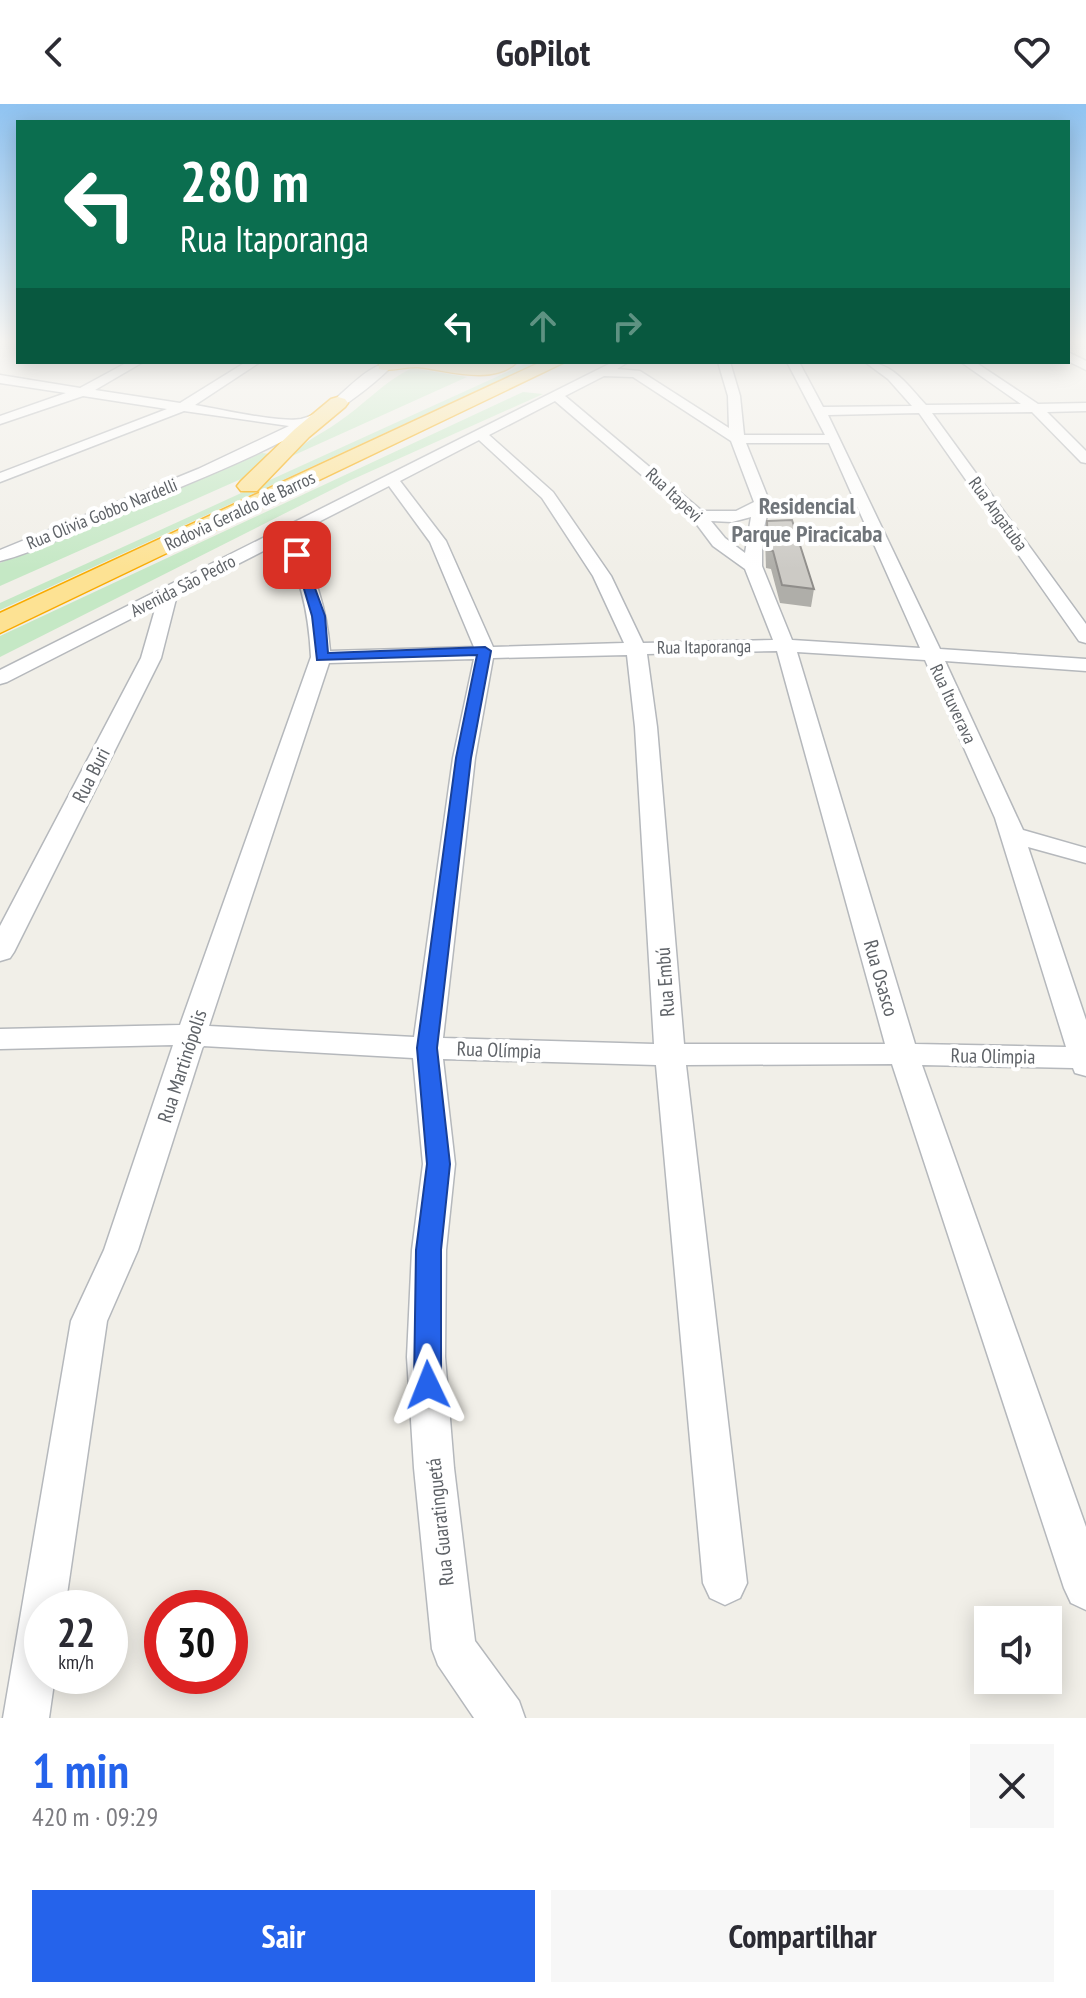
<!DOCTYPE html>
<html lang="pt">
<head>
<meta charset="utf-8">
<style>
	:root { --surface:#fff; --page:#f7f7f7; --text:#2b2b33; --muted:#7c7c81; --accent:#2563eb }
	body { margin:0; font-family:"PT Sans Narrow",sans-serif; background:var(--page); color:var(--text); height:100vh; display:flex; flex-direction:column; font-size:30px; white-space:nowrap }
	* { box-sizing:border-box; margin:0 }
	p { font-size:26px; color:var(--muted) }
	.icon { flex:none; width:44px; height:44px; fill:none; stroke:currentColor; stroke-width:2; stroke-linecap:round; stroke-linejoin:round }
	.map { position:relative; height:1614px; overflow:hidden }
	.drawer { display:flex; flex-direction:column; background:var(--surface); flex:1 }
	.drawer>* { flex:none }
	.guide { position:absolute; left:16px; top:16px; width:1054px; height:244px; border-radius:0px; box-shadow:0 4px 20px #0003; background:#0b6e4f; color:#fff; overflow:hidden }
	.tools { position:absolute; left:974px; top:1502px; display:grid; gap:16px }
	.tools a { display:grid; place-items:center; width:88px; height:88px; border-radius:0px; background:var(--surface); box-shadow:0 4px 20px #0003; font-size:40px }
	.speed { position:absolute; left:24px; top:1486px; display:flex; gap:16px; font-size:40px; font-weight:700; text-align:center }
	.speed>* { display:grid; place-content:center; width:104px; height:104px; border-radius:50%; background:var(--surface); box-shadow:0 4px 20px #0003; line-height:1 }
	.speed small { font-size:20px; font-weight:400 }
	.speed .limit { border:12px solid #d22; background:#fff; color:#111 }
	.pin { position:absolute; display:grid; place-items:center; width:68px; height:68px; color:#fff; margin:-34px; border-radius:16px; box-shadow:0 4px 12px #0006 }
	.me { position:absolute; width:88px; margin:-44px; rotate:358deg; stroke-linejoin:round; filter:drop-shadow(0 0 6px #0008) }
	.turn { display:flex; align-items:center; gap:28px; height:168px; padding:0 32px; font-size:36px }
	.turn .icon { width:104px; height:104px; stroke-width:2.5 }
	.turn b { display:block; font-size:56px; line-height:68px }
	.lanes { display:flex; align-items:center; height:76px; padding:0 32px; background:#0003; justify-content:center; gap:40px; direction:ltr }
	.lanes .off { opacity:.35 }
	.round { display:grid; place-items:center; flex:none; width:84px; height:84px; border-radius:0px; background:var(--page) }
	.headline { display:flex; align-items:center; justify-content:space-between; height:136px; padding:0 32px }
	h1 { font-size:48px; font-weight:700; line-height:60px; color:var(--accent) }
	.button { display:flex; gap:16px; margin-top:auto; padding:16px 32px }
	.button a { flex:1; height:92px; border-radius:0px; background:var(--accent); color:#fff; font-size:32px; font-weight:700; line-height:92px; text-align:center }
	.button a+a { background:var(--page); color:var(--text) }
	header { display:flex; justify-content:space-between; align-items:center; height:104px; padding:0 32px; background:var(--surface); font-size:36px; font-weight:700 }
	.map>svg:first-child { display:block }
</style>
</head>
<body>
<header><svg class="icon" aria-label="back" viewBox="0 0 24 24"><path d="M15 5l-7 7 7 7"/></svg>GoPilot<svg class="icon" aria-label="heart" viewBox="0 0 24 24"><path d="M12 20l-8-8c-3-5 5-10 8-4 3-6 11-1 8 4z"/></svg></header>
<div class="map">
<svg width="1086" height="1614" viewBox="0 0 1086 1614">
	<rect width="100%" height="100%" fill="#f1efe8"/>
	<!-- green -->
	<g fill="#c5e8c5">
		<polygon points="529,258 539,258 0,506 0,499"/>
		<path d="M412,264l55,9 -175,79c13,-16 28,-21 45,-33 26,-17 46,-41 75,-55z"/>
		<polygon points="523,288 543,290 349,377 0,553 0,532"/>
		<polygon points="262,349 270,350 250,371 0,482 0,459"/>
	</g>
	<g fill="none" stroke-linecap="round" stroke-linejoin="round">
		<defs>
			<g id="minor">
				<polygon points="1068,248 1086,257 1086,266 1068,257"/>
				<path d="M128,258h15l-48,28 85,13 66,-41h14l-65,43c25,4 83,18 106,14 36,-8 58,-57 95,-57 -68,72 -198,117 -289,155 -34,15 -71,35 -107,44v-11l198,-81 91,-43 -105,-15 -184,71v-9l167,-64 -84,-13 -83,28v-8l66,-23 -66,-10v-8l80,13z"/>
				<path d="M613,258h15l-11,7 23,2 89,57 -1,-32 -10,-34h12l10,34 4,39h81l-38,-73h12l24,45 89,-1 -24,-27 -23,-17c28,0 44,25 61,43l95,-1 -60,-42h14l63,42 48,-1v8l-39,1 39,39v12l-5,-1 -49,-50 -100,1 154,211v19l-7,-2 -160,-228 -91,2 112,234 146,10v12l-141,-10 78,169 63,18v15l-58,-16 58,173v56l-11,-3 -2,-5 -151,-3 164,462v83l-15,-7 -7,-15 -172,-524 -206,1 61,518 -7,15 -15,7 -15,-7 -7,-15 -47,-518 -213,-6 12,105 -9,86 -1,107 9,111 21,173 44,60 6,17h-51l-36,-53 -6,-16 -18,-181 -7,-111 5,-107 11,-86 -10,-106 -210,-12 -65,204 -31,71 -42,287h-23v68h13l-6,42h-46l68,-397 33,-71 69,-205 -173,4v-20l180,-4 131,-368c-2,-40 -9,-80 -30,-115l-104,53 -16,63 -147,294 -4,6 -10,3v-35l141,-268 15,-52 -149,76 -7,2v-14zM604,272l29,1 98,64 23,61 -18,9h-34l-137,-115zM555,297l137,117 21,28 32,23 28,71 -130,3 -32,-67 -58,-84 -64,-57zM479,336l63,58 51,78 31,67 -131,4 -47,-106 -46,-60zM746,339h83l91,205 -128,-8 -30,-74v-30l8,-33zM389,382l41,56 44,105 -144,4c-3,-41 -15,-80 -37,-116zM751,413l-6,36 -20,-15 -14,-17 21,1zM777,547l108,393h-201l-27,-317 -10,-73zM797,548l128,8 70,158 71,229 -151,-3zM627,551l8,72 19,317 -211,-6 32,-280 18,-100zM474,555l-21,99 -39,279 -205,-11 120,-363z"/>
			</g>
			<g id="highway">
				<path d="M379,258h138c-24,24 -71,8 -99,5 -13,-1 -26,5 -39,2z"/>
				<polygon points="541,258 565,258 0,529 0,509"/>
				<polygon points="338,293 345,295 348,299 345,303 309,333 257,387 241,387 237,382 241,377 295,325 331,295"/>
			</g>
		</defs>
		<!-- minor casing -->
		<use href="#minor" stroke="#b5b8bc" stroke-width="3"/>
		<!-- highway casing -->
		<use href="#highway" stroke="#f9ab00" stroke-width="3"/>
		<!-- minor -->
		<use href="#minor" fill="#fff" fill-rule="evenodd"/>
		<!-- highway -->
		<use href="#highway" fill="#fde293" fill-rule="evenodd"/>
	</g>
	<!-- wall -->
	<polygon fill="#afaea9" points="767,417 814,485 811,503 780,499 771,465 766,464 765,434"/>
	<!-- building -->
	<polygon fill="#cccac5" stroke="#8f8d8a" stroke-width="2" points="792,416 814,485 782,481 773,447 768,446 767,417"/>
	<!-- sky -->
	<linearGradient id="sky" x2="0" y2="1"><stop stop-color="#8fc3f1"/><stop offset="0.51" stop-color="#f9f8f5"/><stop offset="1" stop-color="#f9f8f5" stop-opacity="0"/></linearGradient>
	<rect width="1086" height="465" fill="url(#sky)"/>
	<!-- route -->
	<polygon fill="#2563eb" stroke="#184099" stroke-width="2" points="293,448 303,451 325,512 328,549 485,543 491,547 471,654 437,944 450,1060 441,1146 441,1281 437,1290 428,1293 418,1290 414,1281 416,1146 427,1060 417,944 456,654 477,551 317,556 312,512"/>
	<g text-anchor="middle" stroke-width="8" stroke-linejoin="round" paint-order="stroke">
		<!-- far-street labels -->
		<g font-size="18" fill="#5f6368" stroke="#fff">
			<text transform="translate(674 391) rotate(43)" y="6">Rua Itapevi</text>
			<text transform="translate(240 407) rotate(-25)" y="6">Rodovia Geraldo de Barros</text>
			<text transform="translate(102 410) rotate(-22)" y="6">Rua Olivia Gobbo Nardelli</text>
			<text transform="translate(998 410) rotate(54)" y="6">Rua Angatuba</text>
			<text transform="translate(183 482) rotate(-27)" y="6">Avenida São Pedro</text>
			<text transform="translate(704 543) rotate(-1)" y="6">Rua Itaporanga</text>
			<text transform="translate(953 600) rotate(65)" y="6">Rua Ituverava</text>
		</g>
		<!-- street labels -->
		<g font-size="20" fill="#5f6368" stroke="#fff">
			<text transform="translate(91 671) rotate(-63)" y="7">Rua Buri</text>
			<text transform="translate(881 874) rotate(74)" y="7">Rua Osasco</text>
			<text transform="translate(665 878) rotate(-94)" y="7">Rua Embú</text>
			<text transform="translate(499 946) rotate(2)" y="7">Rua Olímpia</text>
			<text transform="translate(993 952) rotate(1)" y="7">Rua Olimpia</text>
			<text transform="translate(182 962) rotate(-72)" y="7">Rua Martinópolis</text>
			<text transform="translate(440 1418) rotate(-96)" y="7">Rua Guaratinguetá</text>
		</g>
		<!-- far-district labels -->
		<g font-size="24" font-weight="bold" fill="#70757a" stroke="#fff">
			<text x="807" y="410">Residencial<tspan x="807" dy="28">Parque Piracicaba</tspan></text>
		</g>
	</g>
</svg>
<div class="tools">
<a><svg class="icon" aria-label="sound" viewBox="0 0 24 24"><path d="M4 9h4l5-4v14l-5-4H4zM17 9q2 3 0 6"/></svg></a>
</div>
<div class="speed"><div>22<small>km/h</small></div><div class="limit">30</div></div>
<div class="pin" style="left:297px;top:451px;background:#d93025"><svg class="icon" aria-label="arrive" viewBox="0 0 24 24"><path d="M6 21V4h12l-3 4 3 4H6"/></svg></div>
<svg class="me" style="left:428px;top:1281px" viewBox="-20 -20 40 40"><path d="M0-17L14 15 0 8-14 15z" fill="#2563eb" stroke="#fff" stroke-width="4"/></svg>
<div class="guide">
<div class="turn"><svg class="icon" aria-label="left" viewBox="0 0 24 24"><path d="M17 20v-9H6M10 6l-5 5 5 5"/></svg><div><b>280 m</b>Rua Itaporanga</div></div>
<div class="lanes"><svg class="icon" aria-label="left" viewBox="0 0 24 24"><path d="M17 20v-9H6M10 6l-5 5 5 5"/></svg><svg class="icon off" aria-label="ahead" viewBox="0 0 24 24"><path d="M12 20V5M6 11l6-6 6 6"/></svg><svg class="icon off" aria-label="right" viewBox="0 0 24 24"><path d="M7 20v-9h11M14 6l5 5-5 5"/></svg></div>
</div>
</div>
<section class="drawer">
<div class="headline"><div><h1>1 min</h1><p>420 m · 09:29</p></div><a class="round"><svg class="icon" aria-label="close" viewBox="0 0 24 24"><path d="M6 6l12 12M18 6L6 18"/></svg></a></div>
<div class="button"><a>Sair</a><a>Compartilhar</a></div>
</section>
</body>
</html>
